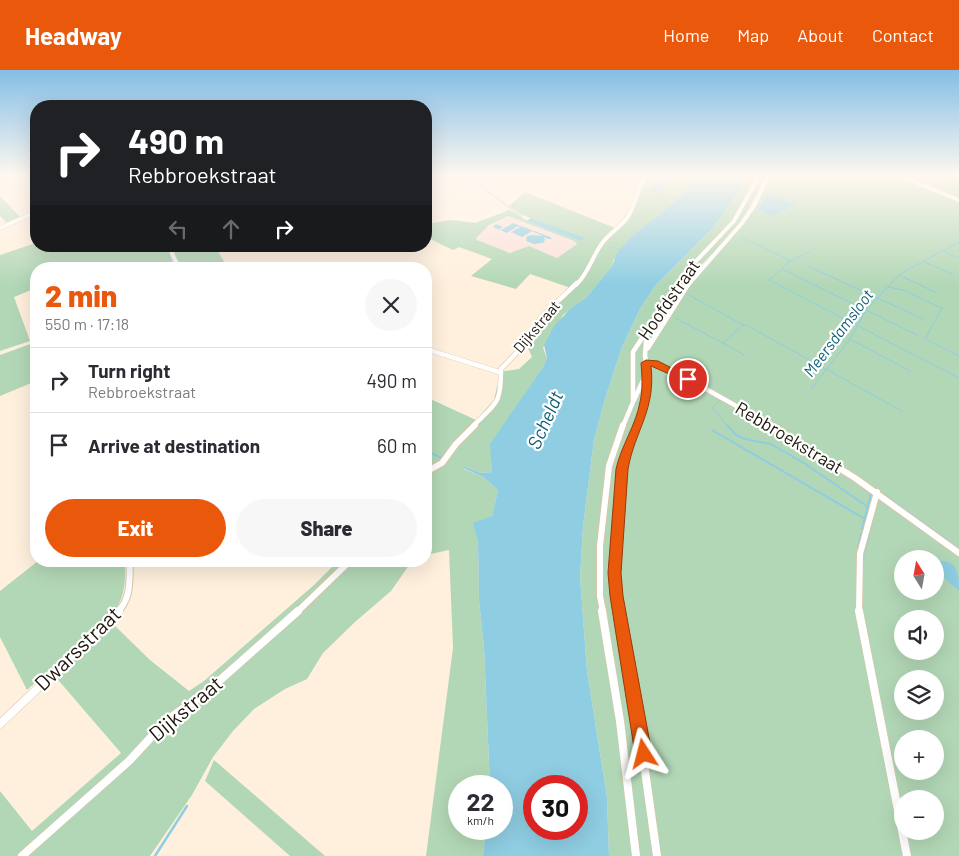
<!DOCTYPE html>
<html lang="en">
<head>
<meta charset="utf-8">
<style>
	:root { --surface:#fff; --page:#f7f7f7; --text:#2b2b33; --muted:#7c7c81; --line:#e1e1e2; --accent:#ea580c }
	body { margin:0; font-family:Barlow,sans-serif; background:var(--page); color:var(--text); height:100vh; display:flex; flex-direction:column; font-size:19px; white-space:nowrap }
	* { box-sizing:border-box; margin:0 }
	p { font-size:16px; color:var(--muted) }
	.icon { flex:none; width:28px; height:28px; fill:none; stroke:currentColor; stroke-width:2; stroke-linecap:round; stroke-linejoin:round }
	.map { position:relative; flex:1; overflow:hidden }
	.side { position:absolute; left:30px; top:192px; width:402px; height:305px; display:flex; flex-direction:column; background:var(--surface); border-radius:20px; box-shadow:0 5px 20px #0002 }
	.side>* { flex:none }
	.top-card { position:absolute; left:30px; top:30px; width:402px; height:152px; border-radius:20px; box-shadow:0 5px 20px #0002; background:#202124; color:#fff; overflow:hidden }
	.needle { width:32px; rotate:349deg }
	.fabs { position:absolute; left:894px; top:480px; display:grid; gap:10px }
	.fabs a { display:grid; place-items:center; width:50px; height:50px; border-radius:50%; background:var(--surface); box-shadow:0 5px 20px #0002; font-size:25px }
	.speed { position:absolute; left:448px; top:705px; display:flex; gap:10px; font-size:25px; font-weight:700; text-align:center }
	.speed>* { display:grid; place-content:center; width:65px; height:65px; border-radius:50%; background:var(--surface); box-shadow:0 5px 20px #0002; line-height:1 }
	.speed small { font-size:12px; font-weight:400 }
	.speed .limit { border:8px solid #d22; background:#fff; color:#111 }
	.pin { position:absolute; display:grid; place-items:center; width:42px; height:42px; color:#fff; margin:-21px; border:2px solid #fff; border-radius:50%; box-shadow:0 1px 5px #0007 }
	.me { position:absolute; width:55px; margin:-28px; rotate:351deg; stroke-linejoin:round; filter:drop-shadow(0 0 4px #0008) }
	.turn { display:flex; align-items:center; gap:18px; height:105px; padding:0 15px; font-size:22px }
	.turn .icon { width:65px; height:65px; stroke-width:2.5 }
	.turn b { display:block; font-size:35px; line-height:42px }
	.lanes { display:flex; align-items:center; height:48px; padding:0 15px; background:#0003; justify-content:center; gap:25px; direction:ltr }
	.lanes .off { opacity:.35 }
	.round { display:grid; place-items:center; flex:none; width:52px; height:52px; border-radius:26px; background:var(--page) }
	.overview { display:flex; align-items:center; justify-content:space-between; height:85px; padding:0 15px }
	h1 { font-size:30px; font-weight:800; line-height:38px; color:var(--accent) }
	.cta { display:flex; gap:10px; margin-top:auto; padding:10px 15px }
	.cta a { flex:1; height:58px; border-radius:30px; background:var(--accent); color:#fff; font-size:20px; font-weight:800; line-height:58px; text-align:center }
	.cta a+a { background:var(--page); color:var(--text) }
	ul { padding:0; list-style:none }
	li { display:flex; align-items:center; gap:15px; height:65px; padding:0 15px; border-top:1px solid var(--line) }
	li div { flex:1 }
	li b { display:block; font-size:19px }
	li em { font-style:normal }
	header { display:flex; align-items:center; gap:30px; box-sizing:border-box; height:70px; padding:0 25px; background:var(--accent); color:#fff }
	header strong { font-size:24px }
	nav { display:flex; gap:28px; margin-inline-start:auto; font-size:18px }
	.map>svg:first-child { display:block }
</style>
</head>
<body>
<header>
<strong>Headway</strong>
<nav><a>Home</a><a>Map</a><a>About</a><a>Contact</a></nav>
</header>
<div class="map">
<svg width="959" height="786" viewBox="0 0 959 786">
	<rect width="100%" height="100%" fill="#fff0dd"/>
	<!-- industrial -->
	<polygon fill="#fbe2da" points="508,146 574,171 577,174 557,188 529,176 513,183 506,182 477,170 476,168 489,155"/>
	<!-- green -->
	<g fill="#b2d7b6" fill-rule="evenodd">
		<path d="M625,106h74l-28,29 -39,31 -19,25 -1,5 -26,32 -23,17 -20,33 4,10 -4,9 -52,77 1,28 -11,1 -15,-6 -2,2 19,8 15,13 -6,27 -18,6 4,19 1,58 5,48 6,138h-31v43h27l-3,27h-57l27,-208 -4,-98 -23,5v-158l50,23 18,-20 3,-13h4l-2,-15 20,-3 13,-12 -4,-9 -5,-2 18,-29 30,-29 -41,-14 -14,15 -45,-13 21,-17 -33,-12 -6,3 -27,-13v-13l25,-4 24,3 32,-12 1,-2 19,12 53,20 4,-2 -64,-25 -11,-8 16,-14 90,36c13,-13 21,-28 23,-46zM508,146l66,25 3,3 -20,14 -28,-12 -19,7 -33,-13 -1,-2 13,-13z"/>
		<path d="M750,106h16l-22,42 -20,24 -29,29 -25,37 -27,47 40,-63 62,-73 24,-43h129l61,24v656h-350l-2,-59 -20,-126 -7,-94 3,-50 11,-87 11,-41 17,-52 18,-38 15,-23 56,-56zM767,123l28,12 -37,5zM647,290l26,9 88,50 -90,-48 -23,-5zM902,489h33v32h-33zM902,549h33v32h-33zM902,609h33v32h-33zM902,669h33v32h-33zM902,729h33v32h-33z"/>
		<polygon points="901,106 959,106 959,129"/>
		<polygon points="0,126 20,147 7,153 0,146"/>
		<polygon points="36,173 36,176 168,176 173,193 152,199 36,199 36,218 14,227 30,271 0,281 0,185"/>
		<polygon points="173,176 215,176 226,195 235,199 182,199 176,188"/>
		<polygon points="36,272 36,311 0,326 0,285"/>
		<path d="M38,491h87c0,18 1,34 -10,49l-88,80 -27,-53v-46z"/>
		<polygon points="338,491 412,491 391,521 355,552 323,583 307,609 285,619 254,639 233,661 213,687 192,725 150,786 0,786 0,721 32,761 121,683 53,604 109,550 150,590 189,621 204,611 314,515"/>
		<polygon points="214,690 325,786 290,786 205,711"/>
	</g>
	<!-- water -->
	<g fill="#8fcde2" fill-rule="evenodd">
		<polygon points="660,106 676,106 660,124 654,125 651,121"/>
		<path d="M699,106h51l-39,54 -56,56 -15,23 -18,38 -17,52 -11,41 -11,87 -3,50 7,94 20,126 2,59h-126l3,-27h15v-43h-11l-6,-138 -5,-48 -1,-58 -5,-19 19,-7 6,-26 -15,-13 -20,-9 3,-1 15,6 11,-1 -2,-28 53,-77 4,-9 -3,-13 11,-20 16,-17 15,-10 26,-32 5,-13 15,-17 39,-31zM576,716v43h-42v-43z"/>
		<polygon points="767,123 796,135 773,146 758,140"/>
		<polygon points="531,148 582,167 585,169 580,171 526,151"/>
		<polygon points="513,153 550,167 552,169 548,169 544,167 545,170 543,173 534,174 526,171 527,166 533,165 543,166 532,161 522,167 511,162 520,157 518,156 507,163 493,157 496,154 503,157 499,159 501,160"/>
		<path d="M939,491c19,-1 20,14 20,29 -10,-6 -19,-15 -22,-26z"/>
	</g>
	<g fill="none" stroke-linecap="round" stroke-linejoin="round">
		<!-- stream-far2 -->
		<g stroke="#8fcde2" stroke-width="1">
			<polyline points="467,106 522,147"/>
			<polyline points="929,117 956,106"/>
			<polyline points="743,168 791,191"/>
			<polyline points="611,177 621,180"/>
			<polyline points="943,181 959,188"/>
			<polyline points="925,192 952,204"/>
			<polyline points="808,196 923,249"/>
			<polyline points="783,198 787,193 810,181"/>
			<polyline points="899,205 937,223"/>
			<polyline points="888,217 903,220 942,238 925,269 959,286"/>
			<polyline points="689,225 743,255"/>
			<polyline points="675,248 723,273"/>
			<polyline points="917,265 782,199 769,210 959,308"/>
			<polyline points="850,269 910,301"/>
			<polyline points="744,285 723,273 743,255 746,255 902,341"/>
			<polyline points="650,291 667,296"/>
			<polyline points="811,319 850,269 866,240 900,204 959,172"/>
			<polyline points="721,329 712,338 728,356"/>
		</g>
		<!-- stream-far1 -->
		<g stroke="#8fcde2" stroke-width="2">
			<polyline points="727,355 736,365 745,369 771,374 804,393 868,437"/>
			<polyline points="712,360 865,449"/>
			<polyline points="426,381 442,388"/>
			<polyline points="880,422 959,479"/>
			<polyline points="862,459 871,423"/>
			<polyline points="858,477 861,464"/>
			<polyline points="863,486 869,464"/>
		</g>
		<!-- stream -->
		<polyline stroke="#8fcde2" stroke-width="2.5" points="155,786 187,736"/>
		<defs>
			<g id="minor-far3">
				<polyline points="623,106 640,113"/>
				<polyline points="900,106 959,130"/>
				<polyline points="0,158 36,142"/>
				<polyline points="171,176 172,184 180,199"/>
				<path d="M576,215c13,-12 16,-29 27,-43 7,-9 17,-15 24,-24 9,-13 10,-30 19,-42"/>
				<polyline points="677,215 683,205 734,151 759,106"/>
				<polyline points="688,215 742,153 755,134 768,106"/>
			</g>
			<g id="minor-far2">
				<polyline points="648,278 689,213"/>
				<polyline points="426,279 499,302"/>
				<polyline points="646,293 672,300 772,356"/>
				<polyline points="634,330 646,304"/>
				<path d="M473,356c24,-24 28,-22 28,-57l22,-23 18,-29 36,-34"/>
				<polyline points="623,356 633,332 633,282 678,213"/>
				<polyline points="636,356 645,334 648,312 645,285 647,260"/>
			</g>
			<g id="minor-far1">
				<polyline points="770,355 855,408 959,483"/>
				<polyline points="426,402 442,393 456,374 475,355"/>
				<path d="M117,542c15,-13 12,-33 13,-51"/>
				<polyline points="297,542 350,491"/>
				<polyline points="603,542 600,526 600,476 609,396 623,355"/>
				<polyline points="619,542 616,527 615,478 622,399 637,355"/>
				<polyline points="859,542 860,484 877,422"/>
			</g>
			<g id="minor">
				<polyline points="602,541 620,651 636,786"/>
				<polyline points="618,541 638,651 657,786"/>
				<polyline points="859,541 907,786"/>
				<polyline points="0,654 119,541"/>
				<polyline points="22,786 129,691 166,651 210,619 298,541"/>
			</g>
		</defs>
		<!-- minor-far3 casing -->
		<use href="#minor-far3" stroke="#dcc4a6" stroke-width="4.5"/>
		<!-- minor-far2 casing -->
		<use href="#minor-far2" stroke="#dcc4a6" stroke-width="5.5"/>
		<!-- minor-far1 casing -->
		<use href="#minor-far1" stroke="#dcc4a6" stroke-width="8"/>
		<!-- minor casing -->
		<use href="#minor" stroke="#dcc4a6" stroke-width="9"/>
		<!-- minor-far3 -->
		<use href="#minor-far3" stroke="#fff" stroke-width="4"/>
		<!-- minor-far2 -->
		<use href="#minor-far2" stroke="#fff" stroke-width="4.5"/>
		<!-- minor-far1 -->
		<use href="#minor-far1" stroke="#fff" stroke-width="6"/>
		<!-- minor -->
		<use href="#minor" stroke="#fff" stroke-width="8"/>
	</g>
	<!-- sky -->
	<linearGradient id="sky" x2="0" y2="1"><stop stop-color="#84bee6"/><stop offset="0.49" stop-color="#fff8f0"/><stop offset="1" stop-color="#fff8f0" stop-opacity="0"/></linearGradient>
	<rect width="959" height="216" fill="url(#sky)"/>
	<!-- route -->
	<path fill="#ea580c" stroke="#983908" d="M646,290l12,1 35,18 -5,3 -3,-1 -34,-15c5,44 -16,64 -23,103l-7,104 2,23 29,158 -3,6 -5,3 -6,-3 -3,-6 -25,-158 -2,-23 8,-104c5,-23 20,-44 24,-67 3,-13 2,-26 1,-39z"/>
	<g text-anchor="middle" stroke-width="4.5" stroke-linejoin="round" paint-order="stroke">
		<!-- far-street labels -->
		<g font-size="15" fill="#1f170b" stroke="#fff">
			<text transform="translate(537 257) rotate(-50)" y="5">Dijkstraat</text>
		</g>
		<!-- far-water labels -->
		<g font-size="16" font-style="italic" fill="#0d6176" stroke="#fff">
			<text transform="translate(838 263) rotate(-53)" y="6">Meersdamsloot</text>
		</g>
		<!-- street labels -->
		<g font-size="18" fill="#1f170b" stroke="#fff">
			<text transform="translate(669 230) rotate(-55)" y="6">Hoofdstraat</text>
			<text transform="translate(789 368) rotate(31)" y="6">Rebbroekstraat</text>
		</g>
		<!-- water labels -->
		<g font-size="19" font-style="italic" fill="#0d6176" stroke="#fff">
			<text transform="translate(545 350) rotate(-66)" y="7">Scheldt</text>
		</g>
		<!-- near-street labels -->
		<g font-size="21" fill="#1f170b" stroke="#fff">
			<text transform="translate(78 579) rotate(-44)" y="7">Dwarsstraat</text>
			<text transform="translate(186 639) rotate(-40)" y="7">Dijkstraat</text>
		</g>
	</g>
</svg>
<div class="fabs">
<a><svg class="needle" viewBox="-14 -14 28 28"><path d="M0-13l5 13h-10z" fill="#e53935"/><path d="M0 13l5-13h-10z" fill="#7c7c81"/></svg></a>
<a><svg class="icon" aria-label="sound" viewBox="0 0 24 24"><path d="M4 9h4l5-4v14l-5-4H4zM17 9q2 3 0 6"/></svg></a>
<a><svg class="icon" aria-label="layers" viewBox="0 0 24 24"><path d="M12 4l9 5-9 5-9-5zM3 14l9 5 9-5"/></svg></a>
<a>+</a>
<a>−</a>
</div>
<div class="speed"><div>22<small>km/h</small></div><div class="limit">30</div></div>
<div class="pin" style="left:688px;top:309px;background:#d93025"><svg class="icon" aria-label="arrive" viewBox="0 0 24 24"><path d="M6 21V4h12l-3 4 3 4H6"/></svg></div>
<svg class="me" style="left:644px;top:684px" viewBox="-20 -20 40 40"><path d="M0-17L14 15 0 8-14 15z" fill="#ea580c" stroke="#fff" stroke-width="4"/></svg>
<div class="top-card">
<div class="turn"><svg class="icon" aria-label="right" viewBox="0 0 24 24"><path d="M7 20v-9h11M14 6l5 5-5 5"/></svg><div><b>490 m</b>Rebbroekstraat</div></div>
<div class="lanes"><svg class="icon off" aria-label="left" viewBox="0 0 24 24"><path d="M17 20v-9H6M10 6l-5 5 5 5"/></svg><svg class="icon off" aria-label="ahead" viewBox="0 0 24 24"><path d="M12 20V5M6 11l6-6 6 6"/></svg><svg class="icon" aria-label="right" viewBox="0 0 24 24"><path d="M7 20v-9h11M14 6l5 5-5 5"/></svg></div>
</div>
<section class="side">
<div class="overview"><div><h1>2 min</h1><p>550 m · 17:18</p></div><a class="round"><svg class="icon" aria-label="close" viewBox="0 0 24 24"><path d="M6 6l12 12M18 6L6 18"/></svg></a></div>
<ul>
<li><svg class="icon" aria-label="right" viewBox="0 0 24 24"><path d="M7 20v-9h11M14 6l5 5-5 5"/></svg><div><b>Turn right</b><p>Rebbroekstraat</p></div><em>490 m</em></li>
<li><svg class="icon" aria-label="arrive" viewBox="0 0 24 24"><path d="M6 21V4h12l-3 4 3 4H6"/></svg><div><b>Arrive at destination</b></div><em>60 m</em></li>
</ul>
<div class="cta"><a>Exit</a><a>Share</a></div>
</section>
</div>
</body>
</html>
